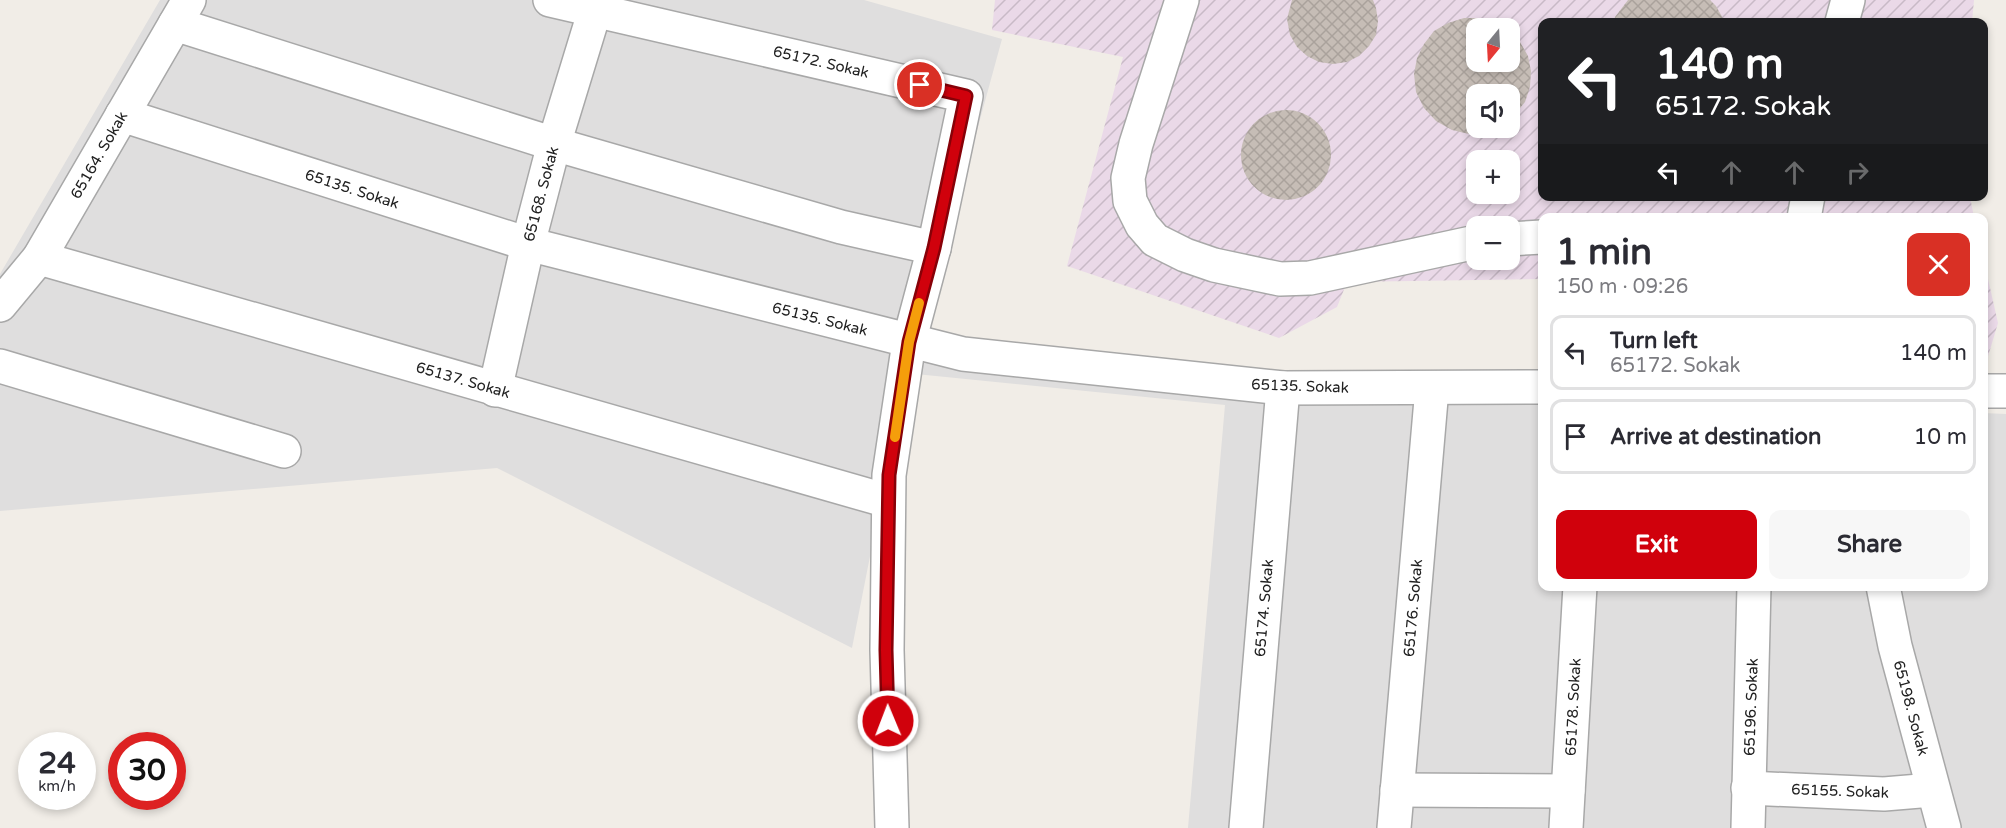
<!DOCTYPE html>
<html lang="en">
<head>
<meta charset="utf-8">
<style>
	:root { --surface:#fff; --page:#f7f7f7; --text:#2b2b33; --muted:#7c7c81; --line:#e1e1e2; --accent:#d0010c }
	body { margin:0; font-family:"Varela Round",sans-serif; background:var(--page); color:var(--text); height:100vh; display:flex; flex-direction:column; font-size:22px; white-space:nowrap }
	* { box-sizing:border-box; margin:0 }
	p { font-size:20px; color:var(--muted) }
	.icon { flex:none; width:33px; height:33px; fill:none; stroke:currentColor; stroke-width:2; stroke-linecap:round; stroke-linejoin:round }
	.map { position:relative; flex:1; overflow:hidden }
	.details { position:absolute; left:1538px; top:213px; width:450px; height:378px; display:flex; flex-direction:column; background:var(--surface); border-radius:12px; box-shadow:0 3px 9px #0003 }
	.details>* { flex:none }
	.hud { position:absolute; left:1538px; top:18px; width:450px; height:183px; border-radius:12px; box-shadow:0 3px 9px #0003; background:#202124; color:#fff; overflow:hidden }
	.needle { width:39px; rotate:198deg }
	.tools { position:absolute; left:1466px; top:18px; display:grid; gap:12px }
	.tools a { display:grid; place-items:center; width:54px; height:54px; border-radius:12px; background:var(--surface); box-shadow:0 3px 9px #0003; font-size:30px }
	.speed { position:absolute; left:18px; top:732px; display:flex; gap:12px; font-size:30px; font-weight:700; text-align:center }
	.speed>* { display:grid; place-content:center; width:78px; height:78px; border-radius:50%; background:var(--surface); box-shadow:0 3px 9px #0003; line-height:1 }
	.speed small { font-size:15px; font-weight:400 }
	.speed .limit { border:9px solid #d22; background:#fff; color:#111 }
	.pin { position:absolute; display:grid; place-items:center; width:51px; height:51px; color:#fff; margin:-26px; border:3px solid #fff; border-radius:50%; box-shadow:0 2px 6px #0007 }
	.me { position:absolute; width:66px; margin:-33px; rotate:359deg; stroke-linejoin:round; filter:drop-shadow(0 0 4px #0008) }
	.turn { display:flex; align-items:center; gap:21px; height:126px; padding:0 18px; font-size:27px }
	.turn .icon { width:78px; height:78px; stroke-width:2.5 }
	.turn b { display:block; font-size:42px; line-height:51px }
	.lanes { display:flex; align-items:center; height:57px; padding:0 18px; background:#0003; justify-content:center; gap:30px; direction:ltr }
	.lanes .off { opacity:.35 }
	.round { display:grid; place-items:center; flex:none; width:63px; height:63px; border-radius:12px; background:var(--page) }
	.head { display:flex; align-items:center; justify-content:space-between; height:102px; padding:0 18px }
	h1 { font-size:36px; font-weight:700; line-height:45px }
	.primary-button { display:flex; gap:12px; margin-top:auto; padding:12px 18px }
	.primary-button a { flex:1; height:69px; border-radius:12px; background:var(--accent); color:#fff; font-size:24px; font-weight:700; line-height:69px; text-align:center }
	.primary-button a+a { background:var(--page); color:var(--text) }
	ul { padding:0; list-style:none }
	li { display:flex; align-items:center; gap:18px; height:75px; margin:0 12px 9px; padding:0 6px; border:3px solid var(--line); border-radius:12px }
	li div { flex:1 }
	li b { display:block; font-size:22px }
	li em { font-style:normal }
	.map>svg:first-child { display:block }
</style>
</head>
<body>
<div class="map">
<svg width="2006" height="828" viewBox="0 0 2006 828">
	<defs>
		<pattern id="industrial-furrows" width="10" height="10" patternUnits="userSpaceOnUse" patternTransform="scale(1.5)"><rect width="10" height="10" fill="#ead9e8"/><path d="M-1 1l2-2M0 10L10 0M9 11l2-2" fill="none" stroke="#c8bac7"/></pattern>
		<pattern id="building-cross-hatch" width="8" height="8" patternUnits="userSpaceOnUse" patternTransform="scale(1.5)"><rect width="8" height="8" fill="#c6bdb6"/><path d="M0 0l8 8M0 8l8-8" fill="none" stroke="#aaa29c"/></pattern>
	</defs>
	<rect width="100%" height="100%" fill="#f1ede7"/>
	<!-- residential -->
	<polygon fill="#dfdede" points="160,0 864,0 1002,39 916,354 1542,396 1542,586 1983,586 1983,413 2006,414 2006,828 1188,828 1225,405 906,373 852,648 497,468 0,511 0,274"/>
	<!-- industrial -->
	<g fill="url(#industrial-furrows)" fill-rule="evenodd">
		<path d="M995,0h979l-2,22h-430v174l428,1 4,20 -432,1v61l-195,3 -10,25 -58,31 -212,-72 56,-209 -131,-27zM1476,28h33v34h-33zM1476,94h33v34h-33zM1476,160h33v34h-33zM1476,226h33v34h-33z"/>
		<polygon points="1983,257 1998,323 1986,363 1983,363"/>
	</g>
	<!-- building -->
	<g fill="url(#building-cross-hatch)">
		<polygon points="1292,0 1373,0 1376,8 1378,21 1376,35 1369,46 1359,56 1347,62 1333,64 1319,62 1307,56 1297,47 1290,35 1287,19"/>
		<polygon points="1628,0 1710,0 1716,6 1725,22 1614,22 1615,17"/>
		<polygon points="1464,18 1480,18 1496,22 1506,28 1476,28 1476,62 1509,62 1509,30 1520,42 1528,56 1531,71 1530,87 1525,102 1509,121 1509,94 1476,94 1476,128 1499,128 1488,132 1469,134 1452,130 1436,121 1424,108 1416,92 1414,74 1417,58 1424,44 1434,31 1448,23"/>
		<circle cx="1286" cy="155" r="45"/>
	</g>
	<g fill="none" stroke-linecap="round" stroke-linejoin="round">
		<defs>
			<g id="minor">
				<polyline points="550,0 966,96 934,248 909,342 889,475 887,650 892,828"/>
				<polyline points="1182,0 1136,144 1128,178 1130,201 1142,225 1155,240 1185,255 1214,265 1280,279 1310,278 1476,242"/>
				<polyline points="1842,22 1848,0"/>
				<polyline points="175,24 554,144 841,227 934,248"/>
				<polyline points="122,115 528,244 963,354 1283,388 1542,387"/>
				<polyline points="1804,218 1808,196"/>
				<polyline points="1509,239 1542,237"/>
				<polyline points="39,258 888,501"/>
				<polyline points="0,305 39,258 189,0"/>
				<polyline points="0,366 284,451"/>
				<polyline points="495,390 528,244 554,144 598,0"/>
				<polyline points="1983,391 2006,391"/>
				<polyline points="1883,586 1895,646 1944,828"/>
				<polyline points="1748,788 1884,794 1932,790"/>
				<polyline points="1397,790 1568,791"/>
				<polyline points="1246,828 1283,388"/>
				<polyline points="1394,828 1432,388"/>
				<polyline points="1566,828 1580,586"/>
				<polyline points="1748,828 1754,586"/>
			</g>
		</defs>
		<!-- minor casing -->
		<use href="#minor" stroke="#a8a8a8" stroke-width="36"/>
		<!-- minor -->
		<use href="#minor" stroke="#fff" stroke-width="33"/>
	</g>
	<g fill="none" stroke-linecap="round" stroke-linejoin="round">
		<defs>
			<polyline id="route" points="888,721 886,650 889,475 909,342 934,248 966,96 920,85"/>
		</defs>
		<!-- route casing -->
		<use href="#route" stroke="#870108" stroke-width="15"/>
		<!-- route -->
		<use href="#route" stroke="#d0010c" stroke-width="10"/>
		<!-- slow -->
		<polyline stroke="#f59e0b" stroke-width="10" points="895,437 909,342 919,303"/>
	</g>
	<g text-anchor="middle" stroke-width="4.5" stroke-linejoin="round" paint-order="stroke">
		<!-- street labels -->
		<g font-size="15" fill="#212121" stroke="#fff">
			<text transform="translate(821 62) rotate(13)" y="5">65172. Sokak</text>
			<text transform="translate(99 155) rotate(-60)" y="5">65164. Sokak</text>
			<text transform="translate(352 189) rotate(18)" y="5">65135. Sokak</text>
			<text transform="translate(541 194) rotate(-75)" y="5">65168. Sokak</text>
			<text transform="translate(820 319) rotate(14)" y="5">65135. Sokak</text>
			<text transform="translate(463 380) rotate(16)" y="5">65137. Sokak</text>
			<text transform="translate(1300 386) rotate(2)" y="5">65135. Sokak</text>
			<text transform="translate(1264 608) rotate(-85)" y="5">65174. Sokak</text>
			<text transform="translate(1413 608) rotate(-85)" y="5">65176. Sokak</text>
			<text transform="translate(1573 707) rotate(-87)" y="5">65178. Sokak</text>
			<text transform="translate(1751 707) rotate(-88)" y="5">65196. Sokak</text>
			<text transform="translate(1911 708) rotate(75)" y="5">65198. Sokak</text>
			<text transform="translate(1840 791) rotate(2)" y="5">65155. Sokak</text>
		</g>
	</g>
</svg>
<div class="tools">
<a><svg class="needle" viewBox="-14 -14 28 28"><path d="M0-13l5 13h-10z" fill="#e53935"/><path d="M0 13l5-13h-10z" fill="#7c7c81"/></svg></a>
<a><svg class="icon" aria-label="sound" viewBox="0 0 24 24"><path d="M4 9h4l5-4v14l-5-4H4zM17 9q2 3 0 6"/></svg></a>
<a>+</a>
<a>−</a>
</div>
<div class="speed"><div>24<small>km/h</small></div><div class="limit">30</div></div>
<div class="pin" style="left:920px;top:85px;background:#d93025"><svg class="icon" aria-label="arrive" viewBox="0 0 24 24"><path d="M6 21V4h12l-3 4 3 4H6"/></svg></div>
<svg class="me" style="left:888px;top:721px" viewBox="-20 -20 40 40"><circle r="17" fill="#d0010c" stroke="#fff" stroke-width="3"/><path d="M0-11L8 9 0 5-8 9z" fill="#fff"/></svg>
<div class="hud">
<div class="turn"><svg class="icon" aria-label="left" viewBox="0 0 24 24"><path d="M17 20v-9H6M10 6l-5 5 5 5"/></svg><div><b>140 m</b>65172. Sokak</div></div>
<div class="lanes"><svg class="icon" aria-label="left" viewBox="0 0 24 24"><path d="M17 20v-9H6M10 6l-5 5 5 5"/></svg><svg class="icon off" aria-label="ahead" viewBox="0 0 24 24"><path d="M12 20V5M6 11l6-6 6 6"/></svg><svg class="icon off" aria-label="ahead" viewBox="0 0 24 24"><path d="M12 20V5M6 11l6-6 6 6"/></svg><svg class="icon off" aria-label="right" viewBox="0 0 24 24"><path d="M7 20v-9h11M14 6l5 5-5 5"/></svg></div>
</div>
<section class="details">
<div class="head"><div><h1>1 min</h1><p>150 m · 09:26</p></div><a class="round" style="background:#d93025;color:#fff"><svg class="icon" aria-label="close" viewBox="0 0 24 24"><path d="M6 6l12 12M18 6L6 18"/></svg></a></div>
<ul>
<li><svg class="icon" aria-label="left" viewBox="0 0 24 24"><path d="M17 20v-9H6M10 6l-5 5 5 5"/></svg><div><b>Turn left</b><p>65172. Sokak</p></div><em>140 m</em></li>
<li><svg class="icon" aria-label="arrive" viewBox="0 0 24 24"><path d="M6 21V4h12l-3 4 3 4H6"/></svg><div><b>Arrive at destination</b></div><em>10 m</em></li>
</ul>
<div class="primary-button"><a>Exit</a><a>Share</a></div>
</section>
</div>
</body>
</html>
